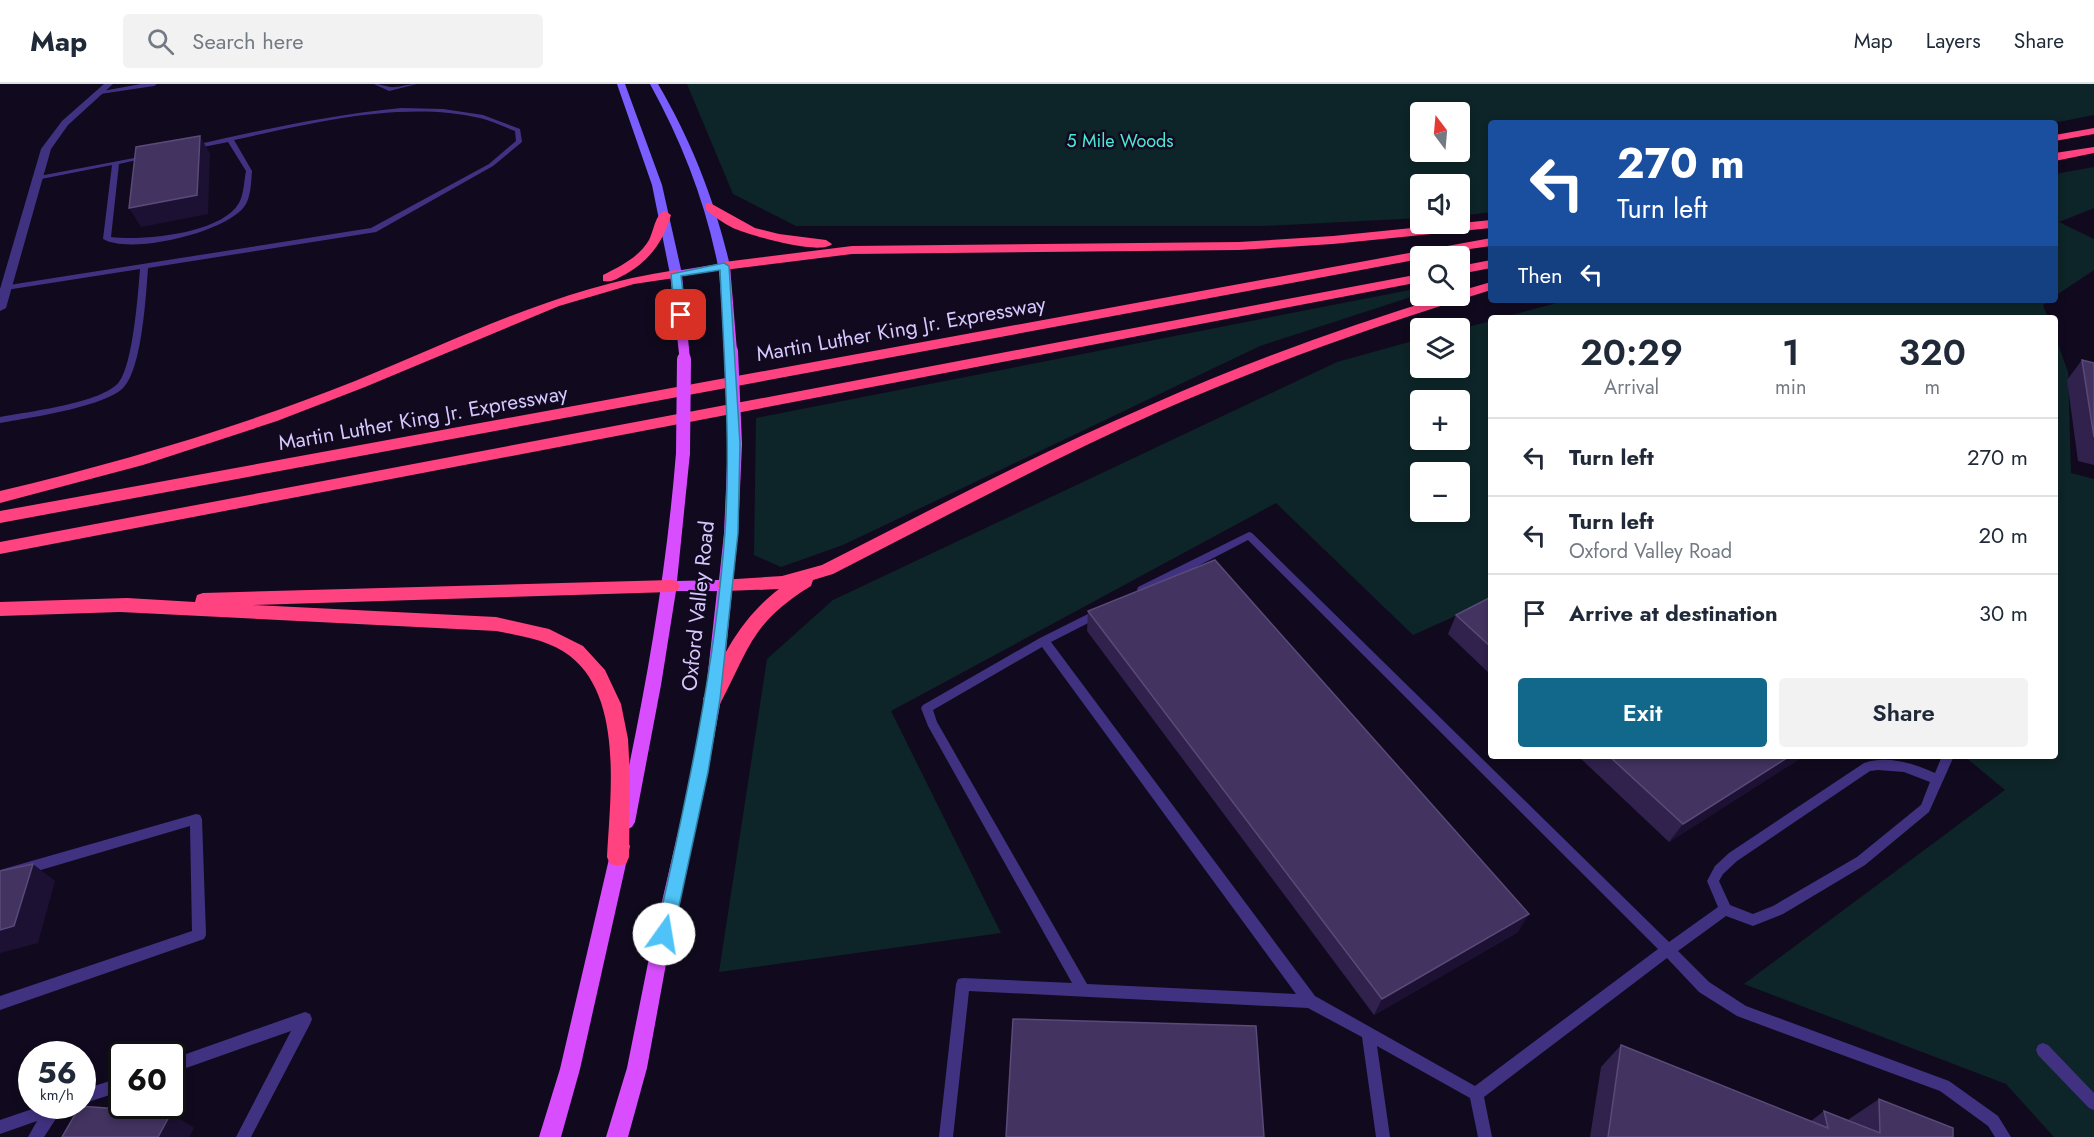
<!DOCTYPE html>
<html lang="en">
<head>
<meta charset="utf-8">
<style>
	:root { --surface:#fff; --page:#f2f2f3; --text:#1f2937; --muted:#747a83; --line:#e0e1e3; --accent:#11688b }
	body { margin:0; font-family:Jost,sans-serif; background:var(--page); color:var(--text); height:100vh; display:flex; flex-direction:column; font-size:22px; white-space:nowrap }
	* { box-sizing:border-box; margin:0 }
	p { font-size:20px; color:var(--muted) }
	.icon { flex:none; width:33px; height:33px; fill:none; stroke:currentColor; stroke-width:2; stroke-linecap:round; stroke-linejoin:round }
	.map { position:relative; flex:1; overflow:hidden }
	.drawer { position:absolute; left:1488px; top:231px; width:570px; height:444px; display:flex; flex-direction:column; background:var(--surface); border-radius:6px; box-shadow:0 3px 9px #0003 }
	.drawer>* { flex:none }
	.hud { position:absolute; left:1488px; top:36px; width:570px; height:183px; border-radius:6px; box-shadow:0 3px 9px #0003; background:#1a4fa0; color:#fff; overflow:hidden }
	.needle { width:39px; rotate:344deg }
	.fabs { position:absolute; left:1410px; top:18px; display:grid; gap:12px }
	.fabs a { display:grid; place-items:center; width:60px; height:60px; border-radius:6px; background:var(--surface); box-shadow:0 3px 9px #0003; font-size:30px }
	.speed { position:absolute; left:18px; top:957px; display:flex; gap:12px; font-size:30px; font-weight:700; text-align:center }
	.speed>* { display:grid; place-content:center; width:78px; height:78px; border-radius:50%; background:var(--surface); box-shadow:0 3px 9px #0003; line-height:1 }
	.speed small { font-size:15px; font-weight:400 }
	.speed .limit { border:3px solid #111; border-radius:9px; background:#fff; color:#111 }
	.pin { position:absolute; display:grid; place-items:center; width:51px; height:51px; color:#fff; margin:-26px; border-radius:12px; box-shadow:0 3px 9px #0006 }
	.me { position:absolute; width:66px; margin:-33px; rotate:13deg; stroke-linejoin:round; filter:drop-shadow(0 0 4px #0008) }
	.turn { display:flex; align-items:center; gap:21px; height:126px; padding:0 30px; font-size:27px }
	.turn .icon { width:78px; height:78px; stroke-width:2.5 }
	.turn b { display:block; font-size:42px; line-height:51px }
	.then { display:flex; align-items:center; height:57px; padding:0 30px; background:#0003; gap:12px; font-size:22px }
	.eta { display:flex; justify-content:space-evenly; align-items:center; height:102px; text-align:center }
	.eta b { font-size:36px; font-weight:600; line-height:42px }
	.primary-button { display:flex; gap:12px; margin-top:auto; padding:12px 30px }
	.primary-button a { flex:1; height:69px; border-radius:6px; background:var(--accent); color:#fff; font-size:24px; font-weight:600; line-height:69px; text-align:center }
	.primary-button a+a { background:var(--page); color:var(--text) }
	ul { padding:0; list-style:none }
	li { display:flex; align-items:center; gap:18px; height:78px; padding:0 30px; border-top:2px solid var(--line) }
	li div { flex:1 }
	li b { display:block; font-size:22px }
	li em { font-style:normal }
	header { display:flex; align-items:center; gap:36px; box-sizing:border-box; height:84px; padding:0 30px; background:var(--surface); border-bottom:2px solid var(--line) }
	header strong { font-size:28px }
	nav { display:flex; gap:33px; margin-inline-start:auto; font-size:21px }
	.search { width:420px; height:54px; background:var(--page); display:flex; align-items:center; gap:15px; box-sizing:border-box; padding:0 21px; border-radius:6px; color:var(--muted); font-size:22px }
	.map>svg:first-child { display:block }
</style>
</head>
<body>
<header>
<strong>Map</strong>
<div class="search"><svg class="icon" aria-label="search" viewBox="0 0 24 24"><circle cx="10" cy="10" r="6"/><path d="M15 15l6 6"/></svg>Search here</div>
<nav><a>Map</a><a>Layers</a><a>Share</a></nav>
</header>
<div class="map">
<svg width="2094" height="1053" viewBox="0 0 2094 1053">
	<rect width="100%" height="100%" fill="#110a1e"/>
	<!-- green -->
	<g fill="#0d2528" fill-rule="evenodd">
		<path d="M687,0h1407v31l-41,8h-562v89l-31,4v-32h-40v34l-157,8h-467l-63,-32zM1460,28v40h-40v-40z"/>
		<polygon points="2094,83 2094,124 2059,138 2094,155 2094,186 2055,212 2055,90"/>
		<polygon points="1420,204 1420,210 1260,262 843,461 781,483 754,471 756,334"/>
		<polygon points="1568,216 2050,216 2043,221 2048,234 1501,234"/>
		<path d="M1491,237v279l-78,35 -137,-132 -385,208 110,222 -282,39 48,-313 66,-59 504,-238 83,-23v29h40v-39zM1420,316h40v40h-40zM1420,388h40v40h-40z"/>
		<polygon points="2055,252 2068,288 2071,389 2094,395 2094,1053 2054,1053 2006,1000 1744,900 2005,706 1964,672 2055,672"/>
	</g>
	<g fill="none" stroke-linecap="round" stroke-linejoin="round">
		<!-- service -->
		<g fill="#413281" fill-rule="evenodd">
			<polygon points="141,0 157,0 154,2 100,10 97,8"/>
			<path d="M374,0c6,0 10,2 16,3 6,1 19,-3 27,-3l-28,7z"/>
			<path d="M401,24l42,1 40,6 37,14 2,13 -29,24 -117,66 -228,36c-2,27 -6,102 -25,120 -19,19 -95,30 -123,35v-6c26,-5 103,-14 119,-35 14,-18 19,-88 21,-113l-134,21h-3v-4l368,-58 118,-64 27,-23 -1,-10c-11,-4 -23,-10 -35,-13 -79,-18 -168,5 -246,22l18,31c-1,11 -1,27 -8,36 -20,26 -114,48 -141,32l9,-74 -76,15 -4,-2 2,-1 116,-22v2l-31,7 -8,73c31,4 110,-3 128,-34 5,-9 5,-22 7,-32l-18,-29 -35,7 -2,-1v-2c69,-16 139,-31 210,-38z"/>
			<path d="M1249,448l3,1 417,409 49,-35 -11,-26 8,-15 14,-13 135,-90c23,-8 49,0 71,10l7,-17h12l-25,56 -64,53 -82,49 -30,12 -27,-10 -48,35 31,31 37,24 203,75 49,35 13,21h-16l-7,-11 -48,-35 -203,-75 -38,-24 -32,-34 -183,139 8,40h-14l-8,-39 -93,-52 13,91h-14l-14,-100 -54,-29 -339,-17 -16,146h-14l17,-153 2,-5 5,-1 109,5 -144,-257 -7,-18 2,-3 117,-67 58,-29 5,4 -1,3 -51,26 264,354 160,90 183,-137 -410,-409 -102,53 -4,1 -5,-4 1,-3zM1042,563l254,347 -209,-10 -150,-262 -4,-12zM1878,686l26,2 26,10 -9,23 -64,52 -84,49 -20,8 -23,-9 -11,-24 4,-7 14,-13 133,-90z"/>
			<polygon points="196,730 200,731 202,735 206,851 204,855 0,926 0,912 192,847 190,742 0,798 0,786"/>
			<polygon points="305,928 310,930 312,935 310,940 251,1053 236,1053 291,947 172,989 172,975"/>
			<polygon points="2043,959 2048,961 2094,1009 2094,1026 2089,1024 2038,971 2036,966 2038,961"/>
			<polygon points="122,993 122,1007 82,1020 82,1006"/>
			<polygon points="41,1022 67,1022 65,1027 59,1030 44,1053 28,1053 37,1037 0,1050 0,1036"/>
		</g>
		<!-- minor -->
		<polygon fill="#413281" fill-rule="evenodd" points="104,0 113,0 68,41 51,65 6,224 0,227 0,205 41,65 62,37"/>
		<!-- secondary -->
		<g fill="#7b5eff" fill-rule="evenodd">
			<polygon points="617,0 625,0 662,101 682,190 680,192 676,193 670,190 652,101"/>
			<path d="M650,0h8c34,58 57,117 72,182l-2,2 -4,1 -6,-3c-13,-65 -36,-124 -68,-182z"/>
		</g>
		<!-- primary -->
		<g fill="#d84eff" fill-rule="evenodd">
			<polygon points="724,179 730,182 737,267 731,271 725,267 719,186 682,192 690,275 688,278 680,278 670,190 676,187"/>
			<path d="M735,356l7,4 -4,89 -17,166 -13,73 -40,181 -21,115 -19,69h-22l21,-69 23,-115 42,-181 13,-73 12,-108h-41l-15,94 -26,137 -3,5 -6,3 -6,-3 -3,-5c27,-122 49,-244 59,-369l7,-4 7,4 -13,128 42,-1 5,-47 4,-89z"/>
			<polygon points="621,754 627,757 630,762 580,985 561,1053 539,1053 560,985 612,762 615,757"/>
		</g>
		<!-- motorway -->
		<g fill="#ff4280" fill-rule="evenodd">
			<polygon points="2094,44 2094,50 2055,57 2055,51"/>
			<polygon points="2094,63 2094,69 2055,77 2055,69"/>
			<path d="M710,119l45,25 24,6 47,6 6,4c-12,12 -83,-9 -99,-16 -10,-5 -19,-12 -27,-18v-6z"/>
			<path d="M665,127l6,4c-8,27 -21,45 -45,59 -8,4 -14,9 -23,7v-6c18,-9 36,-18 46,-35 5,-9 6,-26 16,-29z"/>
			<polygon points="1491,136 1491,144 1333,160 1239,166 852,170 724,186 717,182 724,178 852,162 1239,158 1333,152"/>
			<polygon points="1491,154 1491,162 1420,172 1420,175 0,439 0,427"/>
			<polygon points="1491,176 1491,184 1460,190 1460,182"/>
			<path d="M676,186l7,4 -2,3 -47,7 -75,22 -194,81 -88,34 -134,44 -143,38v-12c121,-29 240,-64 355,-110 108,-44 205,-94 321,-111z"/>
			<polygon points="1420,190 1420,198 0,470 0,458"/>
			<path d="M1491,198v8c-113,35 -224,74 -333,122 -110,49 -217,107 -325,162l-20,6 -2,6c-59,36 -61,61 -91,118l-7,3 -7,-3 -3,-5c19,-43 38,-81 76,-110l-53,2 -6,-1 -3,-5 3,-5 62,-4 40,-11c108,-55 215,-111 326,-159 97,-43 196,-79 297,-110h15v-5z"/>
			<path d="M671,496l6,1 3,5 -3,5 -6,1 -419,13 244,12 53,12 34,17 22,24 16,34 7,35 2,37 -1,81 -3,7 -8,2 -8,-2 -3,-7c3,-60 17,-159 -37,-201 -21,-16 -49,-20 -74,-25l-376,-19 -120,4v-14l127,-4 68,4 2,-7 6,-2z"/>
		</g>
		<!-- primary-bridge -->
		<g stroke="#d84eff" stroke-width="14">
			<polyline points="731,267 735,360"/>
			<polyline points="683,369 684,275"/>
		</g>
	</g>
	<!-- wall -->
	<g fill="#30214d">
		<polygon points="2082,276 2094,279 2094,381 2078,377 2067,296"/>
		<polygon points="1491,513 1491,591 1448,550 1456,531"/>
		<polygon points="1088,527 1518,848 1374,931 1087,547"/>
		<polygon points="1578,672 1804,672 1669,758"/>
		<polygon points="1621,961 1811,1037 1824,1027 1849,1037 1849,1035 1879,1015 1953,1053 1590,1053 1601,983"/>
	</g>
	<!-- shaded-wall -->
	<g fill="#1c1132">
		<polygon points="200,52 210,70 208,130 141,143 129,124"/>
		<polygon points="1790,672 1804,672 1669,758 1683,740"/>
		<polygon points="33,780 55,797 38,859 0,869 0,846"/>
		<polygon points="1529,830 1518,848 1374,931 1382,915"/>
		<polygon points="171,1029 194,1044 189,1053 158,1053"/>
	</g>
	<!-- building -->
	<g fill="#423360" stroke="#594a79" stroke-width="1.5">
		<polygon points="200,52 197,111 129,124 136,63"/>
		<polygon points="2082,276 2094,279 2094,353"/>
		<polygon points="1215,476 1529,830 1382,915 1088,527"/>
		<polygon points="1491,513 1491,563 1456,531"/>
		<polygon points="1609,672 1790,672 1683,740"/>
		<polygon points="33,780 14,842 0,846 0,787"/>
		<polygon points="1013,935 1256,942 1264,1053 1006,1053"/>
		<polygon points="1621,961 1828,1044 1824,1027 1880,1049 1879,1015 1953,1044 1953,1053 1608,1053"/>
		<polygon points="80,1022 171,1029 158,1053 62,1053"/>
	</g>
	<!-- route -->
	<path fill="#4fc3f7" stroke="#337fa1" stroke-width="1.5" d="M724,179l5,3 11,178 -2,89 -18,166 -12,73 -35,162 -3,5 -6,3 -6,-3 -2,-5c30,-133 59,-265 69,-402 6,-87 -1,-175 -5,-262l-39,6 5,39 -5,3 -6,-3 -4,-41z"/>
	<g text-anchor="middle" stroke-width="5" stroke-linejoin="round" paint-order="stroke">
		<!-- far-park labels -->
		<g font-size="18" fill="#4ce7d7" stroke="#110a1e">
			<text x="1120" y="63">5 Mile Woods</text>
		</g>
		<!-- street labels -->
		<g font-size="21" fill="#d6c7ff" stroke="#110a1e">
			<text transform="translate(901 245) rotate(-10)" y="7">Martin Luther King Jr. Expressway</text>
			<text transform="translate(423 334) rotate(-10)" y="7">Martin Luther King Jr. Expressway</text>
			<text transform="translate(698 522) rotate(-84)" y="7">Oxford Valley Road</text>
		</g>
	</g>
</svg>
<div class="fabs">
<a><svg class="needle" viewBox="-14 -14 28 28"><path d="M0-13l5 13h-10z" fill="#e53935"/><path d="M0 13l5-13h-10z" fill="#747a83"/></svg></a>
<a><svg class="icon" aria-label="sound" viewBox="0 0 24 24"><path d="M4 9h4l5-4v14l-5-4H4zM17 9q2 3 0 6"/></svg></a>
<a><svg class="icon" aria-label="search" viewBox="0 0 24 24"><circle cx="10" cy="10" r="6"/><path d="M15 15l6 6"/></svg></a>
<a><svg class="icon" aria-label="layers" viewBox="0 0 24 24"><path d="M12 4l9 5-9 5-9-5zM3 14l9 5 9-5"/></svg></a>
<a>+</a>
<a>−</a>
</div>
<div class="speed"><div>56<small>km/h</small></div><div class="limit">60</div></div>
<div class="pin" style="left:681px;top:231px;background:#d93025"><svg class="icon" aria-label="arrive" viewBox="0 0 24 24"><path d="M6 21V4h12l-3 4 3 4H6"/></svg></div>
<svg class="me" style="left:664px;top:850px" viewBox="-20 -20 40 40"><circle r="19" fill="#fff"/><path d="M0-13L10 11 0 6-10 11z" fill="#4fc3f7"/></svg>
<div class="hud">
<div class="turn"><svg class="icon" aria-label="left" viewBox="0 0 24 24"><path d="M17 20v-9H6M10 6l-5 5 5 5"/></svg><div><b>270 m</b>Turn left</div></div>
<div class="then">Then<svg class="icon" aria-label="left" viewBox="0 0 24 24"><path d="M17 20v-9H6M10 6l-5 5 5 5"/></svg></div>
</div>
<section class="drawer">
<div class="eta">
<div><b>20:29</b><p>Arrival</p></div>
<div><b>1</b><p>min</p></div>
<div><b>320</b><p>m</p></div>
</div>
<ul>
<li><svg class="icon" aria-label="left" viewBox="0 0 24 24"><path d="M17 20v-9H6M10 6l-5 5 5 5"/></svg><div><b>Turn left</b></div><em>270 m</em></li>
<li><svg class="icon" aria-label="left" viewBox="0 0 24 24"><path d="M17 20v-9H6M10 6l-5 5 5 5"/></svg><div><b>Turn left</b><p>Oxford Valley Road</p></div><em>20 m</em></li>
<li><svg class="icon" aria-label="arrive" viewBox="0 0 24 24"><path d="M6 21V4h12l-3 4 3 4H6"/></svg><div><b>Arrive at destination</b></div><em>30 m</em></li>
</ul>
<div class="primary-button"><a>Exit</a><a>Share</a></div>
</section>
</div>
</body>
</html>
